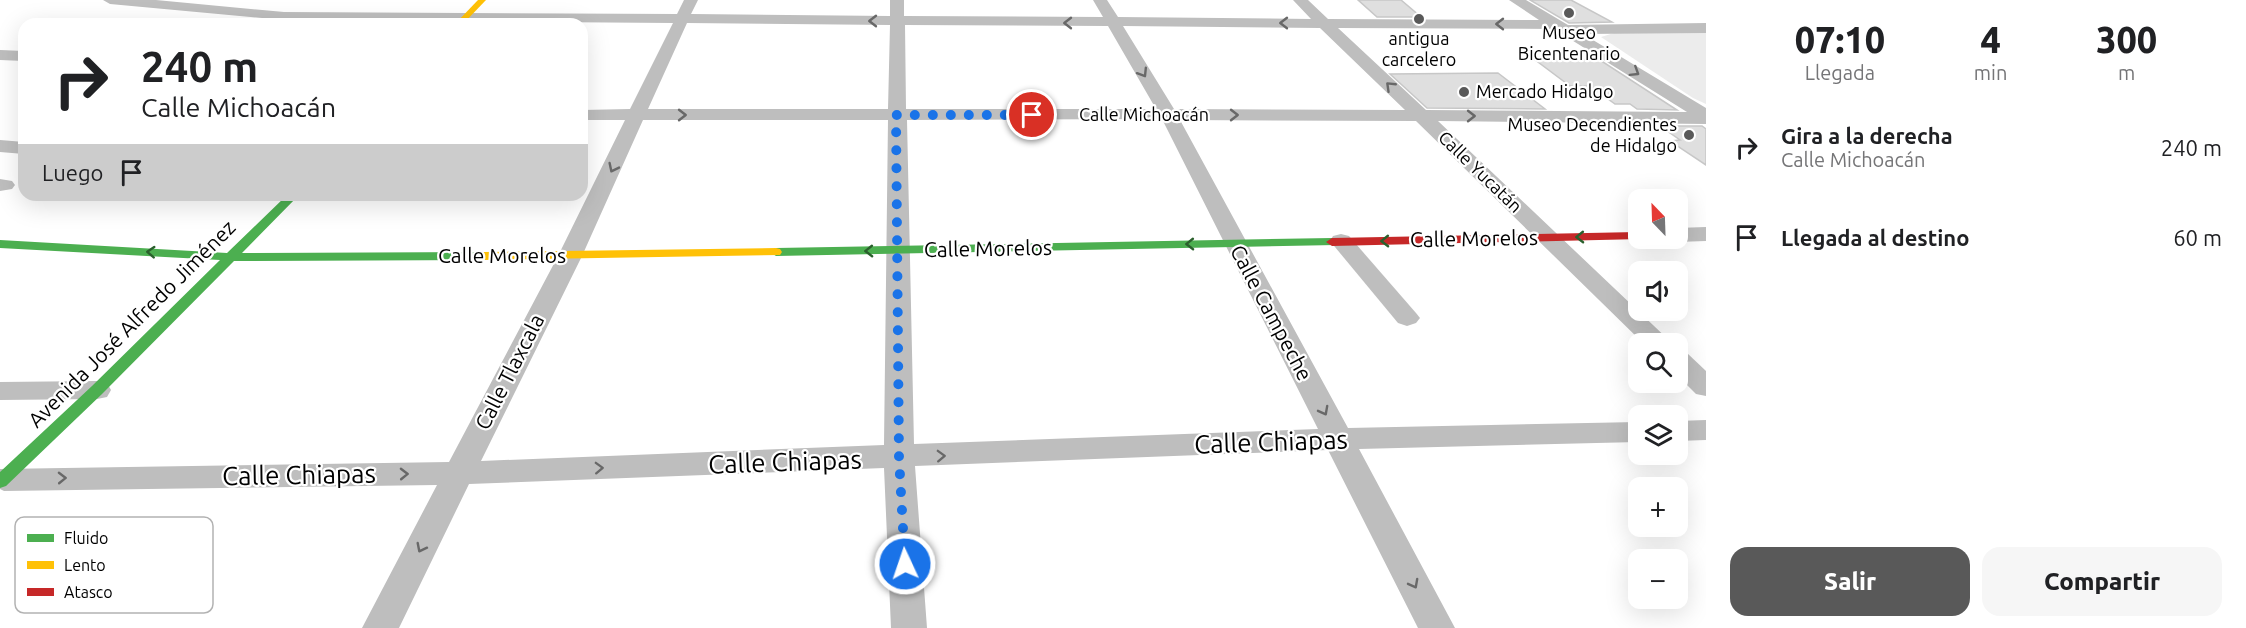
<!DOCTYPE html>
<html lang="es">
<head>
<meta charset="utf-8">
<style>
	:root { --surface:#fff; --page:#f6f6f6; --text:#202124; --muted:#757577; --accent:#595959 }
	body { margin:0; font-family:Ubuntu,sans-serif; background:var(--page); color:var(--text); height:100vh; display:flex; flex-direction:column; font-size:22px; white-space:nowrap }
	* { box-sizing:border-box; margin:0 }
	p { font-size:20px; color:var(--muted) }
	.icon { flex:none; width:33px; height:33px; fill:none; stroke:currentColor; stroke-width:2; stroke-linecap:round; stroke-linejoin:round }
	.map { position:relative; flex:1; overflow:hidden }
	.side { display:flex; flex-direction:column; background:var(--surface); width:540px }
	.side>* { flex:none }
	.banner { position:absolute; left:18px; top:18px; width:570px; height:183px; border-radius:18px; box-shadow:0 6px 24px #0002; background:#fff; color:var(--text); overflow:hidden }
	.needle { width:39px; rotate:337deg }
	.fabs { position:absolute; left:1628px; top:189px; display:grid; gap:12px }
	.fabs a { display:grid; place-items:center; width:60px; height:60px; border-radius:12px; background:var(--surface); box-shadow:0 6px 24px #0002; font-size:30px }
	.pin { position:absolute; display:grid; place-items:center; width:51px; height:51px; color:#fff; margin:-26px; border:3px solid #fff; border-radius:50%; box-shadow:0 2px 6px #0007 }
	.me { position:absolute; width:66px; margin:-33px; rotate:357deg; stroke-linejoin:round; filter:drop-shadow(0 0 4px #0008) }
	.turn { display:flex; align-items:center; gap:21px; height:126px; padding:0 24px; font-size:27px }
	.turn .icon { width:78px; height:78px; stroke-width:2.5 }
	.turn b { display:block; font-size:42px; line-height:51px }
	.then { display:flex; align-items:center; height:57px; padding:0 24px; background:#0003; gap:12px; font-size:22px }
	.eta { display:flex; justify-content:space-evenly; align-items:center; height:102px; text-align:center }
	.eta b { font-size:36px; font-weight:800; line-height:42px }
	.button { display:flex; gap:12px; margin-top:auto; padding:12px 24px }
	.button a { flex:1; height:69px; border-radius:18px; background:var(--accent); color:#fff; font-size:24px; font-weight:800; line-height:69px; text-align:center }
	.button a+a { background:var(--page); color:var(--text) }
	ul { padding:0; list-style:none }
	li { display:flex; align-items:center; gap:18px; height:90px; padding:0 24px }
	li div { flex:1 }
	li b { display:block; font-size:22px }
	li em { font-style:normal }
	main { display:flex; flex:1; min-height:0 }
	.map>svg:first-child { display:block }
</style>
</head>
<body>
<main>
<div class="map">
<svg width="1706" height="628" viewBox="0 0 1706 628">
	<rect width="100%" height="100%" fill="#fff"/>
	<!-- green -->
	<polygon fill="#ececec" points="1614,33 1706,33 1706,104 1693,98 1601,37"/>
	<!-- building -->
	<g fill="#dfdfdf" stroke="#c7c7c7" stroke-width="1.5">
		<polygon points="1358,0 1401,0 1421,17 1377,17"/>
		<polygon points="1530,0 1571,0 1612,22 1569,23"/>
		<polygon points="1534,59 1600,60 1677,110 1637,109 1630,104 1615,104 1590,86 1570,86"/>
		<polygon points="1498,73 1545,109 1427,108 1390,74"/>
		<polygon points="1660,126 1702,126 1706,129 1706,165 1670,141 1680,140"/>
	</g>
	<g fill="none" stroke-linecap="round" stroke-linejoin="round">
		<!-- street -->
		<g fill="#bebebe" fill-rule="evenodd">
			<path d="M103,0h53l128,12 393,2 7,-14h14l-7,14 199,2v-16h14v16l199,1 -10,-17h14l11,17 193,2 -18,-19h15l20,19 211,1 -30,-20h17l42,25 138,-2v10l-123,1 123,74v16l-268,-3 235,223h-29l-228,-223 -236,-1 168,308 290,-6v20l-279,7 96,179h-37l-90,-178 -413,16 12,162h-36l-7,-160 -415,16 -70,144h-37l75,-143 -433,6 -4,-2v-20l449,-7 109,-206 67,-136h-43v-10l48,-1 43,-86 -389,-3 -174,-16zM687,23l203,2 -2,84h-240zM905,25l203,1 48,83h-250zM1123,26l197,2 85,82 -231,-1zM1338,28l216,1 133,83 -261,-2zM1162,119l156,310 -404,15 -7,-324zM643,120h245l-4,325 -403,16 101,-205z"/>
			<polygon points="0,50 24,51 24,61 0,60"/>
			<polygon points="0,140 24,142 24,154 0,152"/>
			<polygon points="0,179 12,181 15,185 12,189 0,191"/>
			<polygon points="1706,227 1706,241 1677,242 1668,238 1677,238 1677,228"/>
			<polygon points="1341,234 1349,236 1416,313 1420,318 1416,323 1407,326 1398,323 1330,241 1333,236"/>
			<polygon points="1677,350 1687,353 1706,371 1706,396 1696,394 1677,375"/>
			<polygon points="97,381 107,383 111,390 107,397 97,399 0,400 0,382"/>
			<polygon points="1706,420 1706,440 1677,441 1677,421"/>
		</g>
		<!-- fast -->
		<g fill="#4caf50" fill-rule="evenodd">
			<polygon points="287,195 299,195 242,253 483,252 489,256 483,260 234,261 102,394 6,486 0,488 0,472 92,386 220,260 0,248 0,240 227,253"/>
			<polygon points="1332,238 1338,242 1336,245 776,256 770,252 776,248"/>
		</g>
		<!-- slow -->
		<g fill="#ffc107" fill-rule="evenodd">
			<polygon points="478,0 486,0 463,24 455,24"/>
			<polygon points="776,248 780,249 782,252 780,255 483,260 477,256 483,252"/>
		</g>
		<!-- jam -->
		<polygon fill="#c62828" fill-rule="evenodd" points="1638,232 1638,238 1642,239 1332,246 1326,242 1332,238"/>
	</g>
	<!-- one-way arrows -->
	<defs><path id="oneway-chevron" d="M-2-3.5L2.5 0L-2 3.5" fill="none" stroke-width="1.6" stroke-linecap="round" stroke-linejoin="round" transform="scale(1.5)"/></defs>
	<g stroke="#686868">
		<use href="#oneway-chevron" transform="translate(873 21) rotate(-180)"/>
		<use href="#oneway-chevron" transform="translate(1068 23) rotate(-180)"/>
		<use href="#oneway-chevron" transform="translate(1284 23) rotate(-180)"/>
		<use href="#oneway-chevron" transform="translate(1500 24) rotate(-180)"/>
		<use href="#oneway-chevron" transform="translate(1635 72) rotate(32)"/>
		<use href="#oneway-chevron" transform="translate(1143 73) rotate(58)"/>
		<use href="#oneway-chevron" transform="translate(1390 86) rotate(-136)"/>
		<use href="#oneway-chevron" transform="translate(682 115)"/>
		<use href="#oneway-chevron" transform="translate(1234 115)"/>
		<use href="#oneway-chevron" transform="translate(1471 116)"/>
		<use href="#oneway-chevron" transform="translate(613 168) rotate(116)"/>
		<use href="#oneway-chevron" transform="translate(1324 411) rotate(62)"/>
		<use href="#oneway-chevron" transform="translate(941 456) rotate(-2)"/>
		<use href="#oneway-chevron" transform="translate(599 468) rotate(-2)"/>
		<use href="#oneway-chevron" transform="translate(404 474) rotate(-1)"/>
		<use href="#oneway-chevron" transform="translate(62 478) rotate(-1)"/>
		<use href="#oneway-chevron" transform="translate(421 548) rotate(117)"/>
		<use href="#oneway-chevron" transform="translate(1414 584) rotate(62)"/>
	</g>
	<g stroke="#2a602c">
		<use href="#oneway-chevron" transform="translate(1580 237) rotate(179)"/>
		<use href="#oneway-chevron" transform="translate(1385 241) rotate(179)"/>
		<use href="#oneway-chevron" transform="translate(1190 244) rotate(179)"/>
		<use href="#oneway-chevron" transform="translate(869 251) rotate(179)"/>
		<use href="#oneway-chevron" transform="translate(151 252) rotate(-177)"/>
	</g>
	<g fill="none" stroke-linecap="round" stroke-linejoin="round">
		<!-- route -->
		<polyline stroke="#1a73e8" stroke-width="10" stroke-dasharray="0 18" points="905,564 899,458 896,115 1032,115"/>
	</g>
	<!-- markers -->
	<g fill="#595959" stroke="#fff" stroke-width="2">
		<circle cx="1569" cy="13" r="6"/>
		<circle cx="1419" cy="19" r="6"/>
		<circle cx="1464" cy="92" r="6"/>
		<circle cx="1689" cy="135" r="6"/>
	</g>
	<g text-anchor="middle" stroke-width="4.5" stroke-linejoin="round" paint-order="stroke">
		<!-- far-poi labels -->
		<g font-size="18" fill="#000" stroke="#fff">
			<text x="1569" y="39">Museo<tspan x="1569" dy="21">Bicentenario</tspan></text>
			<text x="1419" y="45">antigua<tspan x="1419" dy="21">carcelero</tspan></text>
			<text x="1476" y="98" text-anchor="start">Mercado Hidalgo</text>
			<text x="1677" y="131" text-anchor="end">Museo Decendientes<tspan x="1677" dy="21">de Hidalgo</tspan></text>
		</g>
		<!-- far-street labels -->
		<g font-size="18" fill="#000" stroke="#fff">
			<text x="1144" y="121">Calle Michoacán</text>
			<text transform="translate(1480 172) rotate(44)" y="6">Calle Yucatán</text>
		</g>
		<!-- street labels -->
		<g font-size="21" fill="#000" stroke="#fff">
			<text transform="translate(1474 239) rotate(-1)" y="7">Calle Morelos</text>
			<text transform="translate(988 249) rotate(-1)" y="7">Calle Morelos</text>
			<text x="502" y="263">Calle Morelos</text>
			<text transform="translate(1271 313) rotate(62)" y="7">Calle Campeche</text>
			<text transform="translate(132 324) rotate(-45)" y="7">Avenida José Alfredo Jiménez</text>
			<text transform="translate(510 372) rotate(-63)" y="7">Calle Tlaxcala</text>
		</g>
		<!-- near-street labels -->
		<g font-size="26" fill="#000" stroke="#fff">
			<text transform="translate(1271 442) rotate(-2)" y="9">Calle Chiapas</text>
			<text transform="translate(785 462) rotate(-2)" y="9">Calle Chiapas</text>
			<text transform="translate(299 475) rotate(-1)" y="9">Calle Chiapas</text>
		</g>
	</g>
	<!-- legend -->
	<rect x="15" y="517" width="198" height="96" rx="9" fill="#fff" stroke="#b2b2b2" stroke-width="1.5"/>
	<rect x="27" y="534" width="27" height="8" fill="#4caf50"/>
	<rect x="27" y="561" width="27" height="8" fill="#ffc107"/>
	<rect x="27" y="588" width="27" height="8" fill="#c62828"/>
	<g font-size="16" fill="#000">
		<text x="64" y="544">Fluido</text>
		<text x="64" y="571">Lento</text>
		<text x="64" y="598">Atasco</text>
	</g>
</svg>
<div class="fabs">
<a><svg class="needle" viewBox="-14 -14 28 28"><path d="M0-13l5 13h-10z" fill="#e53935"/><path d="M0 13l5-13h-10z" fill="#757577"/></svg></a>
<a><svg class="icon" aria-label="sound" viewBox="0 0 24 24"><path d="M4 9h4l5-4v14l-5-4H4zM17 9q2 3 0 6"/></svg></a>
<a><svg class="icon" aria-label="search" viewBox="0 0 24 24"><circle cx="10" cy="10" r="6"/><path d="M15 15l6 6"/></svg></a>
<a><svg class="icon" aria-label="layers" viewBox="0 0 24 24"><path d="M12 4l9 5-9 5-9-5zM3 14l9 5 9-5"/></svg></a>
<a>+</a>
<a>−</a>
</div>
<div class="pin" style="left:1032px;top:115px;background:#d93025"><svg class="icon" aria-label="arrive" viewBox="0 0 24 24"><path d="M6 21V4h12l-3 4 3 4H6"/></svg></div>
<svg class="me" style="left:905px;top:564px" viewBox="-20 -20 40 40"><circle r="17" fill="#1a73e8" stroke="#fff" stroke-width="3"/><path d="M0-11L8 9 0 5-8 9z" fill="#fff"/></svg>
<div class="banner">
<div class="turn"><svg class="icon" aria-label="right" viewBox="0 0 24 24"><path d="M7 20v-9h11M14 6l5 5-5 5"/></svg><div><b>240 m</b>Calle Michoacán</div></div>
<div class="then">Luego<svg class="icon" aria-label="arrive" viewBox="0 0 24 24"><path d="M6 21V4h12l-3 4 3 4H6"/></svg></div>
</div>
</div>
<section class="side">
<div class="eta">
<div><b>07:10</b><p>Llegada</p></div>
<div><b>4</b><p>min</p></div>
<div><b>300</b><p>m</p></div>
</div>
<ul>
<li><svg class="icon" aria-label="right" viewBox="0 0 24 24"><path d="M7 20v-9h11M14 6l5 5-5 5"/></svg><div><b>Gira a la derecha</b><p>Calle Michoacán</p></div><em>240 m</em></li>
<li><svg class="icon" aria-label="arrive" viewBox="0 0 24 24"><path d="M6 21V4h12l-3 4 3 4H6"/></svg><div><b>Llegada al destino</b></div><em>60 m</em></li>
</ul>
<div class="button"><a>Salir</a><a>Compartir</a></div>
</section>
</main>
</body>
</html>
